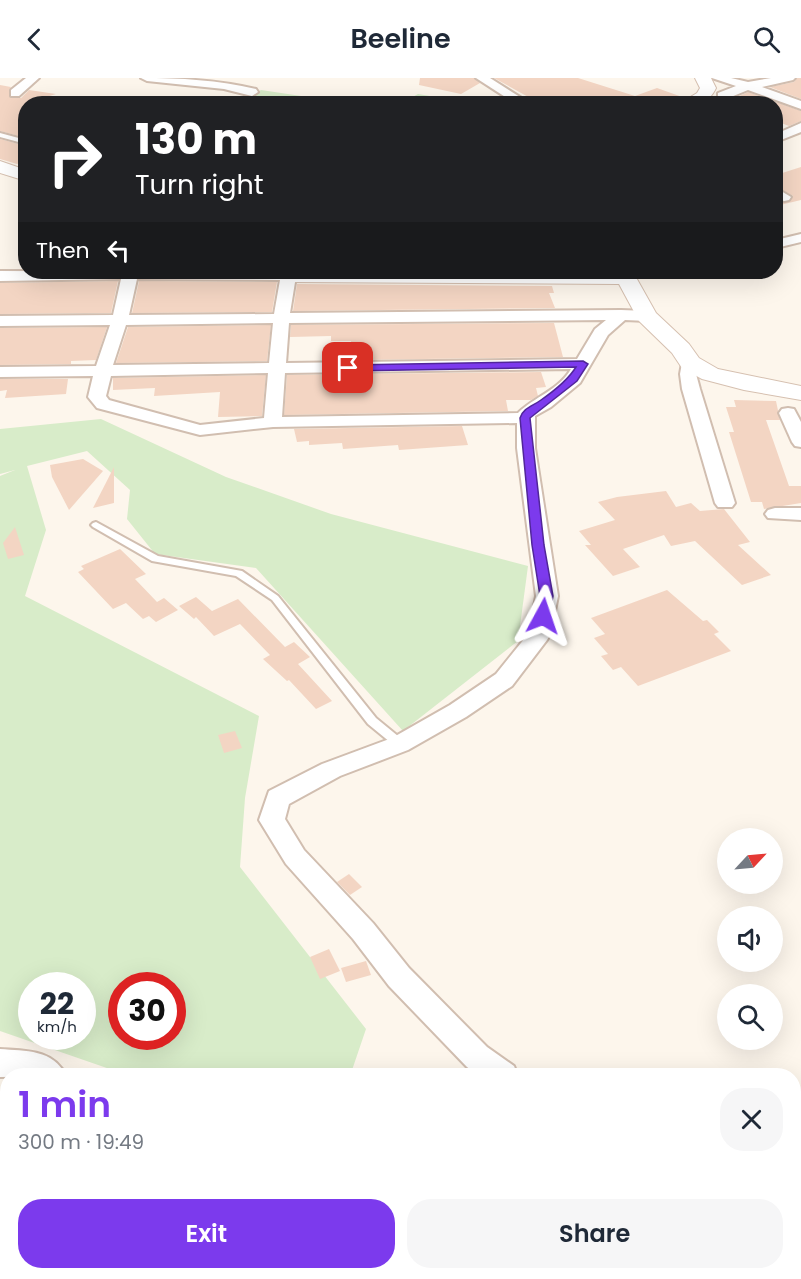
<!DOCTYPE html>
<html lang="en">
<head>
<meta charset="utf-8">
<style>
	:root { --surface:#fff; --page:#f6f6f7; --text:#1f2937; --muted:#747a83; --accent:#7c3aed }
	body { margin:0; font-family:Poppins,sans-serif; background:var(--page); color:var(--text); height:100vh; display:flex; flex-direction:column; font-size:22px; white-space:nowrap }
	* { box-sizing:border-box; margin:0 }
	p { font-size:20px; color:var(--muted) }
	.icon { flex:none; width:33px; height:33px; fill:none; stroke:currentColor; stroke-width:2; stroke-linecap:round; stroke-linejoin:round }
	.map { position:relative; flex:1; overflow:hidden }
	.details { position:absolute; left:0px; top:990px; width:801px; height:212px; display:flex; flex-direction:column; background:var(--surface); border-radius:24px 24px 0 0; box-shadow:0 6px 24px #0002 }
	.details>* { flex:none }
	.banner { position:absolute; left:18px; top:18px; width:765px; height:183px; border-radius:24px; box-shadow:0 6px 24px #0002; background:#202124; color:#fff; overflow:hidden }
	.needle { width:39px; rotate:64deg }
	.tools { position:absolute; left:717px; top:750px; display:grid; gap:12px }
	.tools a { display:grid; place-items:center; width:66px; height:66px; border-radius:50%; background:var(--surface); box-shadow:0 6px 24px #0002; font-size:30px }
	.speed { position:absolute; left:18px; top:894px; display:flex; gap:12px; font-size:30px; font-weight:700; text-align:center }
	.speed>* { display:grid; place-content:center; width:78px; height:78px; border-radius:50%; background:var(--surface); box-shadow:0 6px 24px #0002; line-height:1 }
	.speed small { font-size:15px; font-weight:400 }
	.speed .limit { border:9px solid #d22; background:#fff; color:#111 }
	.pin { position:absolute; display:grid; place-items:center; width:51px; height:51px; color:#fff; margin:-26px; border-radius:12px; box-shadow:0 3px 9px #0006 }
	.me { position:absolute; width:66px; margin:-33px; rotate:5deg; stroke-linejoin:round; filter:drop-shadow(0 0 4px #0008) }
	.turn { display:flex; align-items:center; gap:21px; height:126px; padding:0 18px; font-size:27px }
	.turn .icon { width:78px; height:78px; stroke-width:2.5 }
	.turn b { display:block; font-size:42px; line-height:51px }
	.then { display:flex; align-items:center; height:57px; padding:0 18px; background:#0003; gap:12px; font-size:22px }
	.round { display:grid; place-items:center; flex:none; width:63px; height:63px; border-radius:24px; background:var(--page) }
	.headline { display:flex; align-items:center; justify-content:space-between; height:102px; padding:0 18px }
	h1 { font-size:36px; font-weight:600; line-height:45px; color:var(--accent) }
	.cta { display:flex; gap:12px; margin-top:auto; padding:12px 18px }
	.cta a { flex:1; height:69px; border-radius:24px; background:var(--accent); color:#fff; font-size:24px; font-weight:600; line-height:69px; text-align:center }
	.cta a+a { background:var(--page); color:var(--text) }
	header { display:flex; justify-content:space-between; align-items:center; height:78px; padding:0 18px; background:var(--surface); font-size:27px; font-weight:600 }
	.map>svg:first-child { display:block }
</style>
</head>
<body>
<header><svg class="icon" aria-label="back" viewBox="0 0 24 24"><path d="M15 5l-7 7 7 7"/></svg>Beeline<svg class="icon" aria-label="search" viewBox="0 0 24 24"><circle cx="10" cy="10" r="6"/><path d="M15 15l6 6"/></svg></header>
<div class="map">
<svg width="801" height="1201" viewBox="0 0 801 1201">
	<rect width="100%" height="100%" fill="#fdf6ec"/>
	<!-- green -->
	<g fill="#d8ecc9" fill-rule="evenodd">
		<polygon points="261,12 348,25 237,26"/>
		<polygon points="418,16 465,24 509,18 520,26 400,26"/>
		<path d="M101,341l125,58 105,37 197,52 -10,75 -115,90 -147,-163 -101,-14 -28,-35 3,-29 -43,-39 -60,15 19,64 -21,66 234,120 -14,82 -5,69 126,162 -16,47 -223,-1 -127,-44v-555l15,-6 -15,4v-45zM32,908h50v50h-50zM122,908h50v50h-50z"/>
		<polygon points="655,1194 769,1194 794,1201 659,1201"/>
	</g>
	<!-- building -->
	<g fill="#f3d5c3">
		<polygon points="420,0 474,0 480,5 461,16 419,7"/>
		<polygon points="494,0 578,0 635,18 657,10 685,20 677,26 541,26"/>
		<polygon points="797,0 801,0 801,21 770,9 794,4"/>
		<polygon points="0,7 11,9 9,12 11,20 21,20 29,12 56,16 26,25 26,60 0,53"/>
		<polygon points="748,14 801,33 801,43 789,48 776,43 776,26 751,26 735,20"/>
		<polygon points="0,61 26,68 26,83 17,86 0,81"/>
		<polygon points="801,89 801,122 776,128 776,122 789,124 793,118 776,108 776,97"/>
		<polygon points="118,203 111,235 0,236 0,205"/>
		<polygon points="139,203 277,204 272,234 132,235"/>
		<polygon points="297,206 552,208 554,215 549,215 555,230 293,233"/>
		<polygon points="554,245 563,279 354,282 351,263 331,263 331,258 290,259 291,247"/>
		<polygon points="271,247 267,283 116,285 128,249"/>
		<polygon points="107,249 96,282 71,283 71,286 0,287 0,250"/>
		<polygon points="541,294 546,309 536,310 538,318 531,322 506,322 508,333 284,337 287,297"/>
		<polygon points="266,297 262,338 218,339 220,314 154,318 155,310 113,312 113,300"/>
		<polygon points="0,301 68,301 66,316 5,320 7,312 0,313"/>
		<polygon points="734,322 776,323 780,342 766,342 789,408 801,408 801,425 764,431 762,424 751,424 729,354 734,354 726,329 736,329"/>
		<polygon points="462,348 468,367 399,372 398,367 343,371 342,365 309,367 309,363 297,364 294,351"/>
		<polygon points="83,381 103,393 69,432 52,399 50,387"/>
		<polygon points="114,389 114,425 93,430"/>
		<polygon points="666,413 676,429 691,425 700,433 724,431 750,464 738,467 771,497 742,507 695,463 671,468 664,457 623,471 640,489 613,498 585,467 591,467 579,453 615,442 598,424 617,419"/>
		<polygon points="15,449 24,477 8,481 3,465"/>
		<polygon points="120,471 146,496 135,501 157,524 164,520 178,532 156,544 149,538 143,541 126,525 113,531 78,494 84,491 81,488"/>
		<polygon points="667,512 703,543 707,542 719,554 714,556 731,573 638,608 621,589 613,592 601,578 608,576 594,560 605,556 591,540"/>
		<polygon points="196,519 212,533 238,521 285,569 294,564 310,579 298,586 332,623 316,631 289,602 287,603 263,581 270,577 240,546 214,558 196,539 194,541 179,528"/>
		<polygon points="235,653 242,670 224,675 218,657"/>
		<polygon points="349,796 362,809 350,817 337,804"/>
		<polygon points="329,871 340,893 320,901 310,879"/>
		<polygon points="366,883 371,897 346,904 341,890"/>
	</g>
	<g fill="none" stroke-linecap="round" stroke-linejoin="round">
		<defs>
			<g id="service">
				<polygon points="0,55 26,62 26,66 0,59"/>
				<polygon points="96,444 158,478 242,493 278,518 376,640 404,663 406,666 404,669 396,669 368,646 272,522 236,498 152,483 93,449 91,447 93,445"/>
			</g>
			<g id="minor">
				<polygon points="26,0 39,0 19,18 11,18 11,12"/>
				<path d="M141,0c40,0 77,2 115,11l2,3 -6,4 -28,-7 -77,-8z"/>
				<polygon points="476,0 490,0 531,26 516,26"/>
				<polygon points="712,0 731,0 748,4 771,0 795,0 793,2 762,9 801,23 801,31 748,12 726,21 718,21 718,15 736,8"/>
				<polygon points="801,45 801,54 776,64 776,56"/>
				<polygon points="776,110 791,119 789,122 784,123 776,120"/>
				<polygon points="801,156 801,164 776,170 776,162"/>
				<path d="M0,193l288,1 8,4 -6,37 331,-3 26,1 8,5 -8,5 -22,-1 -17,15 -28,48 -29,24 -16,9v32l23,148 -8,39 -3,5 -35,46 -46,31 -58,33 -68,26 -51,28 -4,15 19,31 69,73 36,45 78,79 27,19 4,10h-39l-12,-9 -78,-81 -36,-47 -67,-75 -27,-44 10,-29 53,-27 70,-26 58,-33 46,-31 33,-41 7,-37 -19,-148v-25l-244,4 -73,8 -103,-27 -9,-11 5,-21 -93,1v-10l96,-1 14,-41 -110,1v-10l113,-1 8,-36 -121,2zM137,201l143,1 -6,34 -145,1zM606,242l-11,9 -18,30 -291,4 3,-40zM273,245l-4,40 -156,2 13,-40zM571,291c-12,21 -37,28 -53,44l-236,4 3,-44zM268,295l-4,45 -64,7 -91,-25 -3,-4 5,-20z"/>
				<polygon points="690,280 698,285 696,296 700,311 735,425 732,429 718,429 715,425 682,311 680,296 682,285"/>
				<polygon points="788,330 794,331 801,344 801,369 795,368 792,364 779,335 782,331"/>
				<polygon points="775,430 801,430 801,442 768,440 765,436 768,432"/>
				<path d="M0,971c25,2 54,0 66,27l-66,1z"/>
			</g>
			<g id="secondary">
				<path d="M695,0h16l5,10c-8,17 -19,16 -37,16l18,-11 3,-5z"/>
				<polygon points="0,83 26,92 26,103 0,95"/>
				<polygon points="264,194 633,194 656,235 689,266 699,280 718,291 801,308 801,322 744,312 702,301 682,290 672,275 639,243 619,206 288,204 268,198"/>
			</g>
		</defs>
		<!-- service casing -->
		<use href="#service" stroke="#d1beb0" stroke-width="4"/>
		<!-- minor casing -->
		<use href="#minor" stroke="#d1beb0" stroke-width="4"/>
		<!-- secondary casing -->
		<use href="#secondary" stroke="#d6c0b0" stroke-width="2"/>
		<!-- service -->
		<use href="#service" fill="#fff" fill-rule="evenodd"/>
		<!-- minor -->
		<use href="#minor" fill="#fff" fill-rule="evenodd"/>
		<!-- secondary -->
		<use href="#secondary" fill="#fff" fill-rule="evenodd"/>
	</g>
	<!-- route -->
	<path fill="#7c3aed" stroke="#51269a" stroke-width="1.5" d="M583,283l5,3 -11,17 -47,37 14,127 9,51 -4,20 -6,4 -7,-4 4,-20 -8,-51 -12,-127c3,-10 13,-12 21,-18 13,-9 27,-20 35,-33l-228,4 -5,-3 5,-3z"/>
</svg>
<div class="tools">
<a><svg class="needle" viewBox="-14 -14 28 28"><path d="M0-13l5 13h-10z" fill="#e53935"/><path d="M0 13l5-13h-10z" fill="#747a83"/></svg></a>
<a><svg class="icon" aria-label="sound" viewBox="0 0 24 24"><path d="M4 9h4l5-4v14l-5-4H4zM17 9q2 3 0 6"/></svg></a>
<a><svg class="icon" aria-label="search" viewBox="0 0 24 24"><circle cx="10" cy="10" r="6"/><path d="M15 15l6 6"/></svg></a>
</div>
<div class="speed"><div>22<small>km/h</small></div><div class="limit">30</div></div>
<div class="pin" style="left:348px;top:290px;background:#d93025"><svg class="icon" aria-label="arrive" viewBox="0 0 24 24"><path d="M6 21V4h12l-3 4 3 4H6"/></svg></div>
<svg class="me" style="left:543px;top:538px" viewBox="-20 -20 40 40"><path d="M0-17L14 15 0 8-14 15z" fill="#7c3aed" stroke="#fff" stroke-width="4"/></svg>
<div class="banner">
<div class="turn"><svg class="icon" aria-label="right" viewBox="0 0 24 24"><path d="M7 20v-9h11M14 6l5 5-5 5"/></svg><div><b>130 m</b>Turn right</div></div>
<div class="then">Then<svg class="icon" aria-label="left" viewBox="0 0 24 24"><path d="M17 20v-9H6M10 6l-5 5 5 5"/></svg></div>
</div>
<section class="details">
<div class="headline"><div><h1>1 min</h1><p>300 m · 19:49</p></div><a class="round"><svg class="icon" aria-label="close" viewBox="0 0 24 24"><path d="M6 6l12 12M18 6L6 18"/></svg></a></div>
<div class="cta"><a>Exit</a><a>Share</a></div>
</section>
</div>
</body>
</html>
